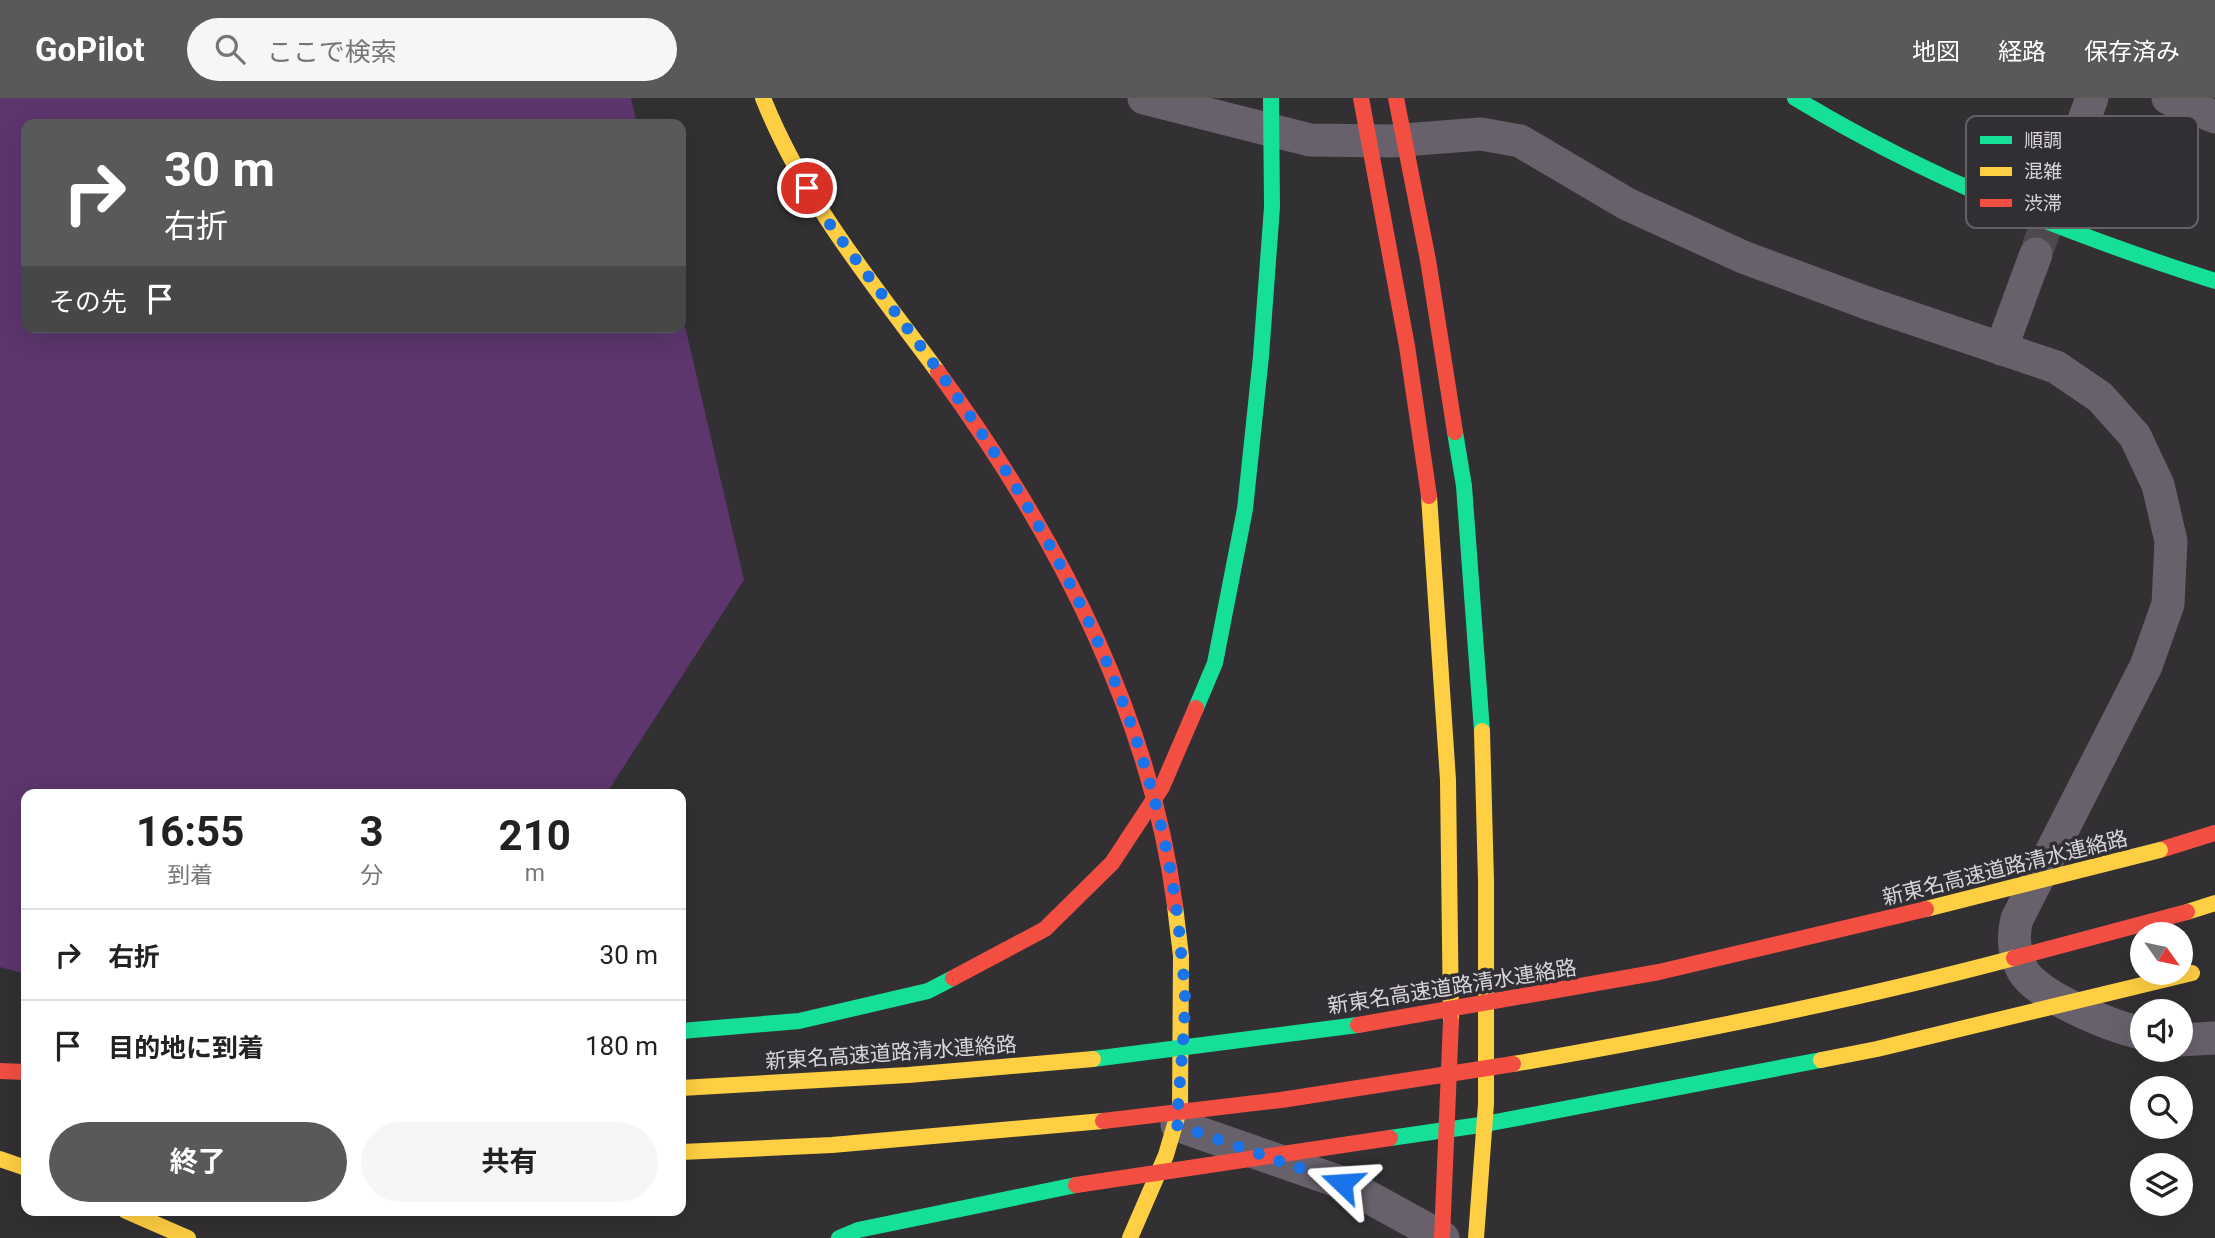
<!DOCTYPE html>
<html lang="ja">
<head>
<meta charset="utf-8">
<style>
	:root { --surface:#fff; --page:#f6f6f6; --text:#222; --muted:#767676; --line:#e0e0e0; --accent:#5a595a }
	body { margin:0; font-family:Roboto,"Noto Sans JP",sans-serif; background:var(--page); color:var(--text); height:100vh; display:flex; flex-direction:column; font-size:26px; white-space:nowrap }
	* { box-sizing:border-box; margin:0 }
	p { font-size:23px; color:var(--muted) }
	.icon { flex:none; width:38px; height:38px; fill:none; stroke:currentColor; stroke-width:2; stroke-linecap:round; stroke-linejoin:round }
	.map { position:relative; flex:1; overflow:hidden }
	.side { position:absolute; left:21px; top:691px; width:665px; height:427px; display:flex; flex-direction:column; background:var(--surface); border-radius:14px; box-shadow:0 7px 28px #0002 }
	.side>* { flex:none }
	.banner { position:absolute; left:21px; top:21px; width:665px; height:214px; border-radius:14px; box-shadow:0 7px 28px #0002; background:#5a595a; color:#fff; overflow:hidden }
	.needle { width:46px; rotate:123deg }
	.tools { position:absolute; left:2130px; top:824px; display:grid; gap:14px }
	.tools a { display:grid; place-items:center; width:63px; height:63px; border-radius:50%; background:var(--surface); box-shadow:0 7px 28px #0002; font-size:35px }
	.pin { position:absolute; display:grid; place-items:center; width:60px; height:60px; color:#fff; margin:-30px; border:4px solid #fff; border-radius:50%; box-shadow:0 2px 7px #0007 }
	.me { position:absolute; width:77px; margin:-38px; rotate:290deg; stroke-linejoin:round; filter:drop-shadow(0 0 5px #0008) }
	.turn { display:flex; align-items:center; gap:24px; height:147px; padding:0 28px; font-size:32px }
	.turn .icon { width:91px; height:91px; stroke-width:2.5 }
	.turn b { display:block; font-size:49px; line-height:60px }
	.then { display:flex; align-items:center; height:66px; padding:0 28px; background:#0003; gap:14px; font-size:26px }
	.eta { display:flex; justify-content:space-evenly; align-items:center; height:119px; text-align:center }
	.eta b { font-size:42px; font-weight:700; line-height:49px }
	.button { display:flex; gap:14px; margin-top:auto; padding:14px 28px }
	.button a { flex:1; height:80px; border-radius:42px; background:var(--accent); color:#fff; font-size:28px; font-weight:700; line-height:80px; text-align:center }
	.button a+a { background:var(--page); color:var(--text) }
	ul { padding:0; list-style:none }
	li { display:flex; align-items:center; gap:21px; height:91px; padding:0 28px; border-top:2px solid var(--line) }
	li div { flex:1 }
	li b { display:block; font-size:26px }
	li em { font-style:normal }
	header { display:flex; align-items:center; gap:42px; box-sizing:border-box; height:98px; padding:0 35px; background:var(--accent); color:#fff }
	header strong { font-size:33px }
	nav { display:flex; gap:38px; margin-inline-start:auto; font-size:24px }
	.search { width:490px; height:63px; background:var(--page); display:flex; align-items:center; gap:18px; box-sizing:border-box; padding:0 24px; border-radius:38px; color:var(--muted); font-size:26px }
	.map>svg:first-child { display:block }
</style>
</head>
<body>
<header>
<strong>GoPilot</strong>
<div class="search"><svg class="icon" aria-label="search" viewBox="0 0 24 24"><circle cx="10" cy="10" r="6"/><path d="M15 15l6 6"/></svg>ここで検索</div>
<nav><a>地図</a><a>経路</a><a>保存済み</a></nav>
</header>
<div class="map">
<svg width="2215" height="1140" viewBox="0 0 2215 1140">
	<rect width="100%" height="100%" fill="#323033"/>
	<!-- green -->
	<polygon fill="#5c366d" points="0,0 631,0 637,26 26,26 26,229 681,229 681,211 744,482 606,696 26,696 26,876 0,869"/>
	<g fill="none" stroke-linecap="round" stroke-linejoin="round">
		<!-- street-tunnel -->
		<polyline stroke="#4b494c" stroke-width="33" stroke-dasharray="33 17" stroke-linecap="butt" points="2038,150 2064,76"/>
		<!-- street -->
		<g stroke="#68606b" stroke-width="33">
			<path d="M1144,0l166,42 81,1 90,-7 39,7 107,63 116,53 124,46 189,64 44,30 35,39 23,49 13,56 -3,63 -22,62 -129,253c-5,18 -3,35 6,52 15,26 90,56 119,62"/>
			<polyline points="2168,0 2215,19"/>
			<polyline points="2064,76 2092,0"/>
			<polyline points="2001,251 2036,156"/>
			<polyline points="2180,942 2215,940"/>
			<polyline points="1177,1027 1343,1085 1443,1140"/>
		</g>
		<!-- fast -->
		<g stroke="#16e098" stroke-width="16">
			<path d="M1795,0c132,80 273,136 420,183"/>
			<polyline points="839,1140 858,1132 1076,1087"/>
		</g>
		<!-- slow -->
		<g stroke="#ffcf43" stroke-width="16">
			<path d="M763,0c41,103 110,186 175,274"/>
			<polyline points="2187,814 2215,805"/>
			<polyline points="0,1061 26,1070"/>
			<polyline points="126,1113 188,1140"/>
			<polyline points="1130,1140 1166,1057 1180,1009 1181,858 1175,808"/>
		</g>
		<!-- jam -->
		<g stroke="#f24e42" stroke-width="16">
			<path d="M938,274c115,157 212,339 237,534"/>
			<polyline points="2160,752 2215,735"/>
			<polyline points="0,973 26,974"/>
		</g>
		<!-- fast-bridge -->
		<g stroke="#16e098" stroke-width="16">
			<polyline points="1455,334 1464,388 1482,633"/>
			<polyline points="1196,610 1215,565 1245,411 1261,258 1272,109 1271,0"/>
			<polyline points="681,933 799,923 928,893 953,880"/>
			<polyline points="1093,961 1358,927"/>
			<polyline points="1390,1040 1480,1027 1821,962"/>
		</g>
		<!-- slow-bridge -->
		<g stroke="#ffcf43" stroke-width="16">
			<polyline points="1429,398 1448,682 1451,923"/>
			<polyline points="1926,811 2160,752"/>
			<polyline points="1821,962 1877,951 2192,875"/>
			<path d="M1513,966c168,-29 336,-62 501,-106"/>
			<polyline points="681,990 908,977 1093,961"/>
			<polyline points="681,1054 832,1047 1103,1023"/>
			<polyline points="1476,1140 1486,1006 1486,783 1482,633"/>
		</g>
		<!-- jam-bridge -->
		<g stroke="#f24e42" stroke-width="16">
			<polyline points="1361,0 1407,248 1429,398"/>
			<polyline points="1396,0 1428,162 1455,334"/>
			<polyline points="2014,860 2187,814"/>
			<polyline points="953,880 1045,831 1112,765 1162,689 1196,610"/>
			<polyline points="1358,927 1659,874 1926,811"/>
			<polyline points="1103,1023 1281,1002 1513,966"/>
			<polyline points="1076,1087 1390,1040"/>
			<polyline points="1442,1140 1451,923"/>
		</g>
	</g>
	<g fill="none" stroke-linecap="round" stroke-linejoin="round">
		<!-- route -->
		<path stroke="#1a73e8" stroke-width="12" stroke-dasharray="0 21.6" d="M807,90l12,21c42,59 87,116 129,175 116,164 213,354 232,556 1,17 4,35 5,53 0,43 -6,88 -8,132l165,58"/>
	</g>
	<g text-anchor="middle" stroke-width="7" stroke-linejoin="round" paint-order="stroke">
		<!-- street labels -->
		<g font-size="21" fill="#d8d6d9" stroke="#322f34">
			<text transform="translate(2005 770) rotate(-14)" y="7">新東名高速道路清水連絡路</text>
			<text transform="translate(1452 889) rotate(-9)" y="7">新東名高速道路清水連絡路</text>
			<text transform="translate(891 955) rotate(-4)" y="7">新東名高速道路清水連絡路</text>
		</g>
	</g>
	<!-- legend -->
	<rect x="1966" y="18" width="232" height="112" rx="10" fill="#322f34" stroke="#646166" stroke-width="2"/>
	<rect x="1980" y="38" width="32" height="8" fill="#16e098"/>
	<rect x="1980" y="69" width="32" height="9" fill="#ffcf43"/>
	<rect x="1980" y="101" width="32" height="8" fill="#f24e42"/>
	<g font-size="19" fill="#d8d6d9">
		<text x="2024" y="49">順調</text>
		<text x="2024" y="80">混雑</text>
		<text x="2024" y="112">渋滞</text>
	</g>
</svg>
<div class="tools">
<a><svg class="needle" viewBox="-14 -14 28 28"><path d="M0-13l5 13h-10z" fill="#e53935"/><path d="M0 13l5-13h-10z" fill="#767676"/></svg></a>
<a><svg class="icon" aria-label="sound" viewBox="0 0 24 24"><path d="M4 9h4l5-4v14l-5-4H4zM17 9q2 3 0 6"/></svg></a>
<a><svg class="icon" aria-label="search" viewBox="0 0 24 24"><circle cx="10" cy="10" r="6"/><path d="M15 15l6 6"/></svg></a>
<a><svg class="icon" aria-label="layers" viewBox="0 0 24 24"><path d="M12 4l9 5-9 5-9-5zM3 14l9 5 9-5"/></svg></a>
</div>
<div class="pin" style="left:807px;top:90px;background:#d93025"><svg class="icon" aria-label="arrive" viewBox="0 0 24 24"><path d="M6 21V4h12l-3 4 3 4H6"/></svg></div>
<svg class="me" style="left:1342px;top:1085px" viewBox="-20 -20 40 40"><path d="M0-17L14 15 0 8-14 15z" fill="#1a73e8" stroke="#fff" stroke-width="4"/></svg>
<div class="banner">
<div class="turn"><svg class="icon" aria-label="right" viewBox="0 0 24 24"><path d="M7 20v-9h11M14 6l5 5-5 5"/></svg><div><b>30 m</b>右折</div></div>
<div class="then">その先<svg class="icon" aria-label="arrive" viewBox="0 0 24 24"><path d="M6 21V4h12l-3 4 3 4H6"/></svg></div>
</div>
<section class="side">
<div class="eta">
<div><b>16:55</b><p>到着</p></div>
<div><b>3</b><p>分</p></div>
<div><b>210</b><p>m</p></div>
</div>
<ul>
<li><svg class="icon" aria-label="right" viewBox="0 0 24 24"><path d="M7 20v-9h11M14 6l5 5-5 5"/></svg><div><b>右折</b></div><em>30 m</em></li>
<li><svg class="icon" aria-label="arrive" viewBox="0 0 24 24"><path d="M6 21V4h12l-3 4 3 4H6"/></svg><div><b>目的地に到着</b></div><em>180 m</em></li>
</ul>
<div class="button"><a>終了</a><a>共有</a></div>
</section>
</div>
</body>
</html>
